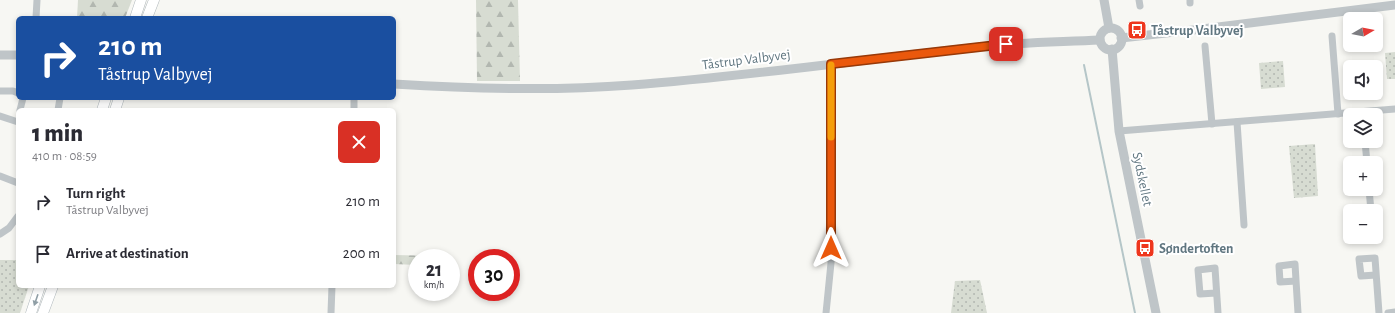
<!DOCTYPE html>
<html lang="en">
<head>
<meta charset="utf-8">
<style>
	:root { --surface:#fff; --page:#f2f2f3; --text:#2b2b33; --muted:#7c7c81 }
	body { margin:0; font-family:"Alegreya Sans",sans-serif; background:var(--page); color:var(--text); height:100vh; display:flex; flex-direction:column; font-size:15px; white-space:nowrap }
	* { box-sizing:border-box; margin:0 }
	p { font-size:13px; color:var(--muted) }
	.icon { flex:none; width:22px; height:22px; fill:none; stroke:currentColor; stroke-width:2; stroke-linecap:round; stroke-linejoin:round }
	.map { position:relative; flex:1; overflow:hidden }
	.panel { position:absolute; left:16px; top:108px; width:380px; height:180px; display:flex; flex-direction:column; background:var(--surface); border-radius:6px; box-shadow:0 2px 6px #0003 }
	.panel>* { flex:none }
	.top-card { position:absolute; left:16px; top:16px; width:380px; height:84px; border-radius:6px; box-shadow:0 2px 6px #0003; background:#1a4fa0; color:#fff; overflow:hidden }
	.needle { width:26px; rotate:80deg }
	.fabs { position:absolute; left:1343px; top:12px; display:grid; gap:8px }
	.fabs a { display:grid; place-items:center; width:40px; height:40px; border-radius:6px; background:var(--surface); box-shadow:0 2px 6px #0003; font-size:20px }
	.speed { position:absolute; left:408px; top:249px; display:flex; gap:8px; font-size:20px; font-weight:700; text-align:center }
	.speed>* { display:grid; place-content:center; width:52px; height:52px; border-radius:50%; background:var(--surface); box-shadow:0 2px 6px #0003; line-height:1 }
	.speed small { font-size:10px; font-weight:400 }
	.speed .limit { border:6px solid #d22; background:#fff; color:#111 }
	.pin { position:absolute; display:grid; place-items:center; width:34px; height:34px; color:#fff; margin:-17px; border-radius:8px; box-shadow:0 2px 6px #0006 }
	.me { position:absolute; width:44px; margin:-22px; rotate:0deg; stroke-linejoin:round; filter:drop-shadow(0 0 3px #0008) }
	.turn { display:flex; align-items:center; gap:14px; height:84px; padding:0 16px; font-size:18px }
	.turn .icon { width:52px; height:52px; stroke-width:2.5 }
	.turn b { display:block; font-size:28px; line-height:34px }
	.round { display:grid; place-items:center; flex:none; width:42px; height:42px; border-radius:6px; background:var(--page) }
	.head { display:flex; align-items:center; justify-content:space-between; height:68px; padding:0 16px }
	h1 { font-size:24px; font-weight:800; line-height:30px }
	ul { padding:0; list-style:none }
	li { display:flex; align-items:center; gap:12px; height:52px; padding:0 16px }
	li div { flex:1 }
	li b { display:block; font-size:15px }
	li em { font-style:normal }
	.map>svg:first-child { display:block }
</style>
</head>
<body>
<div class="map">
<svg width="1395" height="313" viewBox="0 0 1395 313">
	<defs>
		<pattern id="grass-dots" width="8" height="8" patternUnits="userSpaceOnUse"><rect width="8" height="8" fill="#d7dcd2"/><path d="M2 2h.1M6 6h.1" fill="none" stroke="#b2b7b0" stroke-width="1.8" stroke-linecap="round"/></pattern>
		<pattern id="forest-firs" width="22" height="20" patternUnits="userSpaceOnUse"><rect width="22" height="20" fill="#d7dcd2"/><path d="M5 1l3.5 6h-7zM16 11l3.5 6h-7z" fill="#b2b7b0"/></pattern>
	</defs>
	<rect width="100%" height="100%" fill="#f7f7f3"/>
	<!-- grass -->
	<g fill="url(#grass-dots)">
		<polygon points="1395,52 1395,79 1387,79 1385,53"/>
		<polygon points="1283,61 1285,87 1261,89 1259,63"/>
		<polygon points="1315,144 1318,196 1294,198 1289,146"/>
		<polygon points="0,260 18,260 18,286 29,286 20,313 0,313"/>
		<polygon points="980,280 987,313 951,313 955,281"/>
	</g>
	<!-- forest -->
	<g fill="url(#forest-firs)">
		<polygon points="78,0 132,0 125,18 77,18"/>
		<polygon points="476,0 518,0 520,81 477,81"/>
		<polygon points="394,255 441,256 442,258 417,258 417,265 394,264"/>
	</g>
	<g fill="none" stroke-linecap="round" stroke-linejoin="round">
		<!-- stream -->
		<polyline stroke="#b5c6c8" stroke-width="2" points="1084,65 1135,313"/>
		<defs>
			<g id="secondary">
				<polyline points="135,18 141,0"/>
				<polyline points="147,18 154,0"/>
				<polyline points="102,110 106,98"/>
				<polyline points="115,110 119,98"/>
				<polyline points="31,313 40,286"/>
				<polyline points="43,313 53,286"/>
			</g>
		</defs>
		<!-- secondary casing -->
		<use href="#secondary" stroke="#b1b9bd" stroke-width="11"/>
		<!-- minor -->
		<g stroke="#bfc5c8" stroke-width="7">
			<polyline points="1139,0 1140,6"/>
			<polyline points="1190,0 1190,3"/>
			<polyline points="36,18 37,0"/>
			<polyline points="1332,36 1338,114"/>
			<polyline points="1205,46 1212,124"/>
			<polyline points="0,91 13,91 18,93"/>
			<polyline points="354,98 354,110"/>
			<polyline points="20,110 23,98"/>
			<polyline points="58,110 60,98"/>
			<polyline points="0,116 18,122"/>
			<polyline points="1237,122 1244,225"/>
			<polyline points="1119,131 1395,109"/>
			<polyline points="1365,141 1367,163"/>
			<polyline points="0,176 18,183"/>
			<polyline points="1369,189 1371,211"/>
			<polyline points="0,234 9,228 18,216"/>
			<polyline points="1376,275 1361,276 1359,259 1375,258 1379,313"/>
			<polyline points="1296,281 1280,282 1279,266 1295,264 1298,313"/>
			<polyline points="1216,293 1200,294 1198,270 1215,268 1218,313"/>
			<polyline points="331,313 332,286"/>
			<polyline points="826,313 831,263 831,64"/>
			<polyline points="1388,313 1395,312"/>
		</g>
		<!-- tertiary -->
		<g stroke="#bfc5c8" stroke-width="9">
			<polyline points="1104,0 1109,28"/>
			<circle cx="1111" cy="39" r="11"/>
			<polyline points="1121,38 1202,29 1395,5"/>
			<polyline points="1112,49 1119,131 1156,313"/>
			<polyline points="0,55 18,55"/>
			<path d="M394,84c79,5 160,7 238,1 120,-9 239,-27 358,-39 36,-4 73,-4 110,-6"/>
		</g>
		<!-- secondary -->
		<use href="#secondary" stroke="#fff" stroke-width="10"/>
	</g>
	<!-- one-way arrows -->
	<defs><path id="oneway-solid" d="M-6-.8H1V-3.2L6.5 0L1 3.2V.8H-6Z"/></defs>
	<use fill="#909fa6" href="#oneway-solid" transform="translate(36 300) rotate(109)"/>
	<g fill="none" stroke-linecap="round" stroke-linejoin="round">
		<defs>
			<polyline id="route" points="831,248 831,64 1006,44"/>
		</defs>
		<!-- route casing -->
		<use href="#route" stroke="#983908" stroke-width="10"/>
		<!-- route -->
		<use href="#route" stroke="#ea580c" stroke-width="7"/>
		<!-- slow -->
		<polyline stroke="#f59e0b" stroke-width="7" points="831,65 831,137"/>
	</g>
	<!-- icons -->
	<defs>
		<symbol id="bus-square" viewBox="-11 -11 22 22"><rect x="-9" y="-9" width="18" height="18" rx="4" fill="#ee361d" stroke="#fff"/><path d="M-5-6H5V4H4V6H2V4H-2V6H-4V4H-5ZM-3.5-4V0h7V-4ZM-3.5 1.2v1.5H-2V1.2ZM2 1.2v1.5H3.5V1.2Z" fill="#fff"/></symbol>
	</defs>
	<g fill-rule="evenodd">
		<use href="#bus-square" x="1126" y="19" width="22" height="22"/>
		<use href="#bus-square" x="1134" y="237" width="22" height="22"/>
	</g>
	<g text-anchor="middle" stroke-width="4" stroke-linejoin="round" paint-order="stroke">
		<!-- poi labels -->
		<g font-size="14" font-weight="bold" fill="#607680" stroke="#fff" text-anchor="start">
			<text x="1151" y="35">Tåstrup Valbyvej</text>
			<text x="1159" y="253">Søndertoften</text>
		</g>
		<!-- street labels -->
		<g font-size="14" fill="#607680" stroke="#fff">
			<text transform="translate(746 59) rotate(-7)" y="5">Tåstrup Valbyvej</text>
			<text transform="translate(1143 179) rotate(78)" y="5">Sydskellet</text>
		</g>
	</g>
</svg>
<div class="fabs">
<a><svg class="needle" viewBox="-14 -14 28 28"><path d="M0-13l5 13h-10z" fill="#e53935"/><path d="M0 13l5-13h-10z" fill="#7c7c81"/></svg></a>
<a><svg class="icon" aria-label="sound" viewBox="0 0 24 24"><path d="M4 9h4l5-4v14l-5-4H4zM17 9q2 3 0 6"/></svg></a>
<a><svg class="icon" aria-label="layers" viewBox="0 0 24 24"><path d="M12 4l9 5-9 5-9-5zM3 14l9 5 9-5"/></svg></a>
<a>+</a>
<a>−</a>
</div>
<div class="speed"><div>21<small>km/h</small></div><div class="limit">30</div></div>
<div class="pin" style="left:1006px;top:44px;background:#d93025"><svg class="icon" aria-label="arrive" viewBox="0 0 24 24"><path d="M6 21V4h12l-3 4 3 4H6"/></svg></div>
<svg class="me" style="left:831px;top:248px" viewBox="-20 -20 40 40"><path d="M0-17L14 15 0 8-14 15z" fill="#ea580c" stroke="#fff" stroke-width="4"/></svg>
<div class="top-card">
<div class="turn"><svg class="icon" aria-label="right" viewBox="0 0 24 24"><path d="M7 20v-9h11M14 6l5 5-5 5"/></svg><div><b>210 m</b>Tåstrup Valbyvej</div></div>
</div>
<section class="panel">
<div class="head"><div><h1>1 min</h1><p>410 m · 08:59</p></div><a class="round" style="background:#d93025;color:#fff"><svg class="icon" aria-label="close" viewBox="0 0 24 24"><path d="M6 6l12 12M18 6L6 18"/></svg></a></div>
<ul>
<li><svg class="icon" aria-label="right" viewBox="0 0 24 24"><path d="M7 20v-9h11M14 6l5 5-5 5"/></svg><div><b>Turn right</b><p>Tåstrup Valbyvej</p></div><em>210 m</em></li>
<li><svg class="icon" aria-label="arrive" viewBox="0 0 24 24"><path d="M6 21V4h12l-3 4 3 4H6"/></svg><div><b>Arrive at destination</b></div><em>200 m</em></li>
</ul>
</section>
</div>
</body>
</html>
